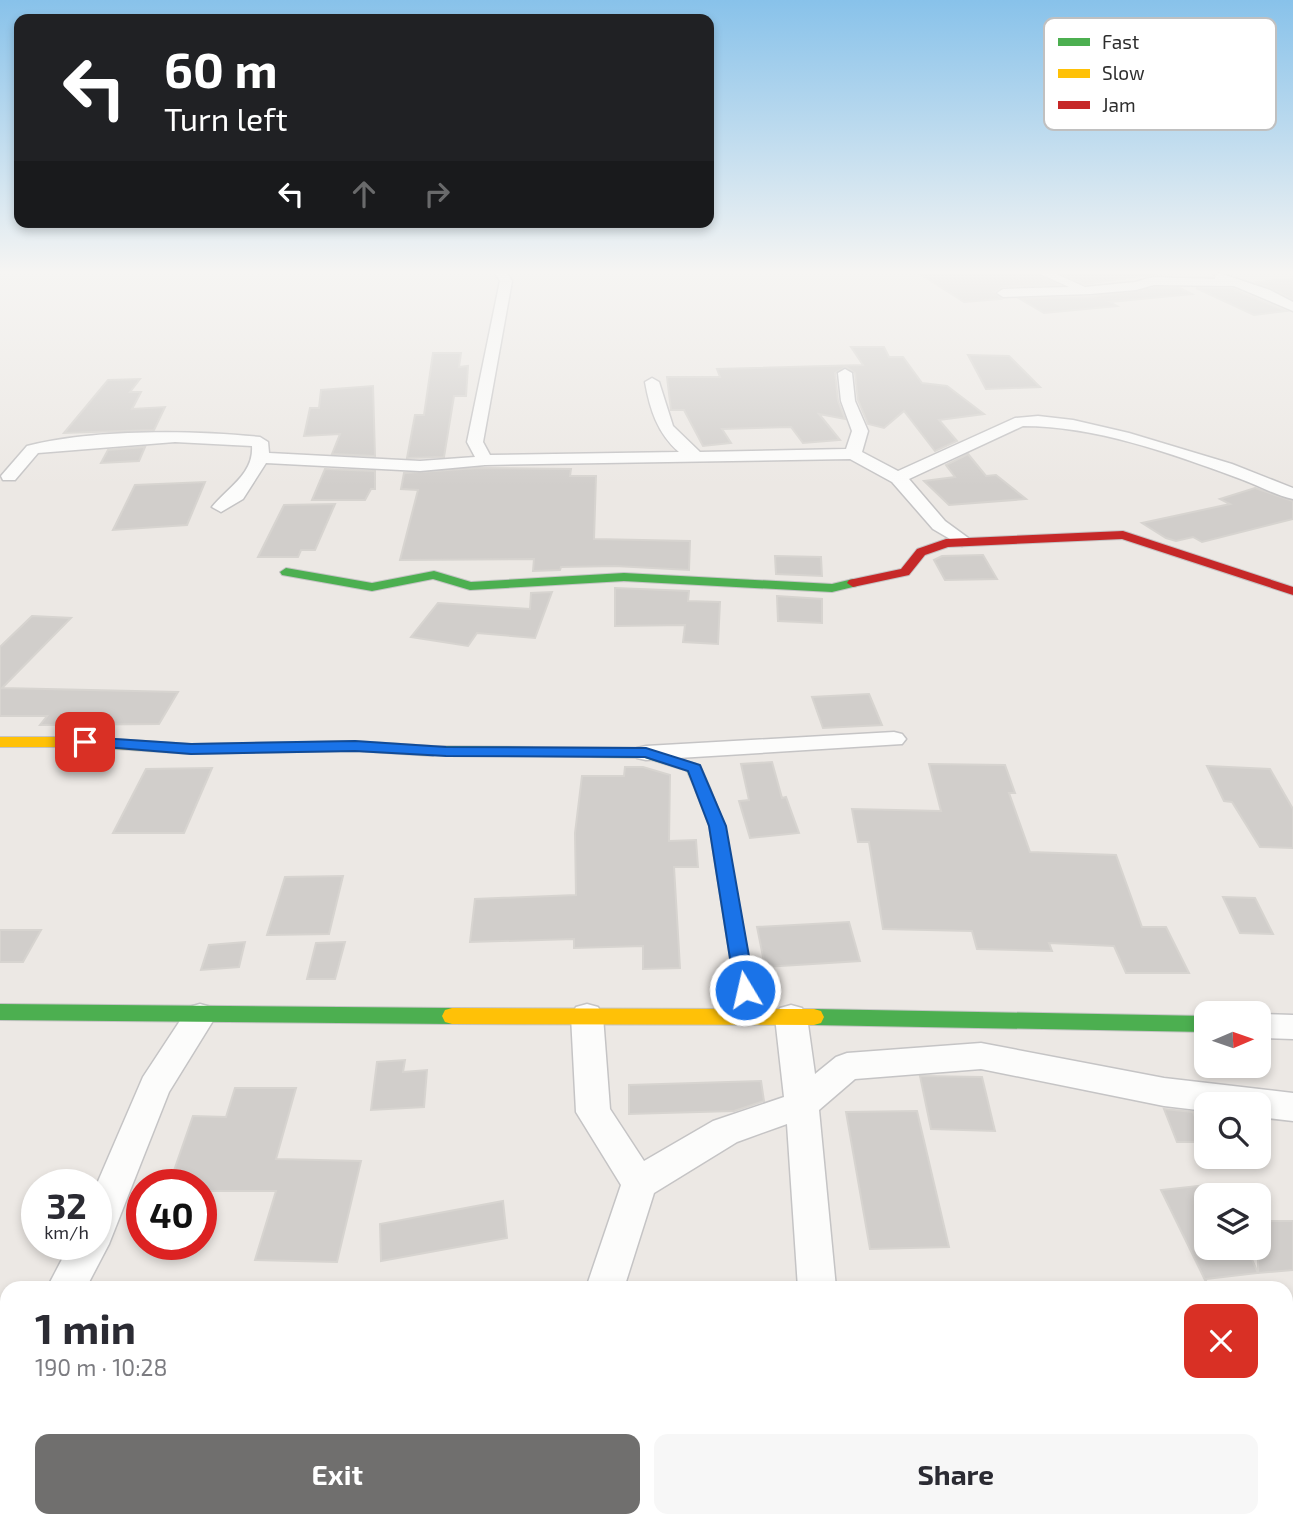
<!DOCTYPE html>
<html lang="en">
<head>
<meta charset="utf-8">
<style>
	:root { --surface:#fff; --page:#f7f7f7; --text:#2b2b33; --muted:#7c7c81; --accent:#706f6e }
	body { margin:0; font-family:"Exo 2",sans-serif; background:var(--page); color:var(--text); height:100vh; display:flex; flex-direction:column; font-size:26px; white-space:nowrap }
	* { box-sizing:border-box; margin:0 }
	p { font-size:23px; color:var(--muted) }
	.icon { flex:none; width:38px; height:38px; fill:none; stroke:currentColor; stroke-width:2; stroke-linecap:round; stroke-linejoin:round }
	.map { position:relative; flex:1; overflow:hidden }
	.sheet { position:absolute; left:0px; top:1281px; width:1293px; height:247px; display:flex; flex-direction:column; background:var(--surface); border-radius:21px 21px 0 0; box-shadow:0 4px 10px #0003 }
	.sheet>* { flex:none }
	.top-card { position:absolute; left:14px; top:14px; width:700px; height:214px; border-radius:14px; box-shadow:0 4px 10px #0003; background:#202124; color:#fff; overflow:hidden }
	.needle { width:46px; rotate:88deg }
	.tools { position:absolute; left:1194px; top:1001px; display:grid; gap:14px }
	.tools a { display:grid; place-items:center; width:77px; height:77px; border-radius:14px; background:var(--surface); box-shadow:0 4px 10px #0003; font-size:35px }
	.speed { position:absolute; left:21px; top:1169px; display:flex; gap:14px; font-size:35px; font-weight:700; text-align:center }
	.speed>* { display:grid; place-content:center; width:91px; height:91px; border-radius:50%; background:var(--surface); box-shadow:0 4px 10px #0003; line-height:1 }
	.speed small { font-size:18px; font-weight:400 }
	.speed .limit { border:10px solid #d22; background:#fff; color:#111 }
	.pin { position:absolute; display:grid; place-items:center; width:60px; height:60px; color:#fff; margin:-30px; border-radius:14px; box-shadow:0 4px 10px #0006 }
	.me { position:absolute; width:77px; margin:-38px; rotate:351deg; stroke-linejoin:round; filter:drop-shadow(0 0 5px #0008) }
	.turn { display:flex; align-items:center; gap:24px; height:147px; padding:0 35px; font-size:32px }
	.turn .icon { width:91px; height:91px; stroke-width:2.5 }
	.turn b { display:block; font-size:49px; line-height:60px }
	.lanes { display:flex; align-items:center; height:66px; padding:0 35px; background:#0003; justify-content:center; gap:35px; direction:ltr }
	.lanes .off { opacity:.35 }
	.round { display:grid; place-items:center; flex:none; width:74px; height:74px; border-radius:14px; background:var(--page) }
	.overview { display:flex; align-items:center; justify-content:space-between; height:119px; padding:0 35px }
	h1 { font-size:42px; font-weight:700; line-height:52px }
	.action { display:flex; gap:14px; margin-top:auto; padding:14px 35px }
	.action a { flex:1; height:80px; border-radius:14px; background:var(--accent); color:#fff; font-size:28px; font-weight:700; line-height:80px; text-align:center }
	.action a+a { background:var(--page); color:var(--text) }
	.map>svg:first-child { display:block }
</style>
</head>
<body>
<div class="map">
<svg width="1293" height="1527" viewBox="0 0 1293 1527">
	<rect width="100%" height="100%" fill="#ece8e4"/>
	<!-- building -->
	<g fill="#d1cecb" stroke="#d7d4d0" stroke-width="2">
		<polygon points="917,272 1034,272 1058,285 1003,286 995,292 1001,299 964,302"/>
		<polygon points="1058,272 1150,272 1155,274 1085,284"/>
		<polygon points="1293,279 1293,299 1255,282"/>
		<polygon points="1154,288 1180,288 1192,294 1110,302 1117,306 1044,313 1020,299 1090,297"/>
		<polygon points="1196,288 1233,289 1286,311 1254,315"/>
		<polygon points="851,347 884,347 889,357 903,357 922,383 947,386 984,414 939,420 957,441 935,451 904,411 884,428 868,424 858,400 855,373 846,367 835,373 838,401 845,419 819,414 840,440 803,443 791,427 722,429 731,443 703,446 684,410 671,410 667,377 720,377 717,369 863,365"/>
		<polygon points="433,353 461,353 459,367 468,366 466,396 454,396 444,457 407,458 415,415 424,415"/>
		<polygon points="968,355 1009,356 1040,387 986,389"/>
		<polygon points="140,379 130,392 141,392 132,409 165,407 154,430 64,433 108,380"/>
		<polygon points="373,386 375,456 332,454 340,434 304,436 310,408 319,408 321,390"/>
		<polygon points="145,447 139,461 101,463 108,450"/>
		<polygon points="968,454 986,476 996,475 1026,499 949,505 924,481 955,477 946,465"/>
		<polygon points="478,468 571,469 570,476 596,476 594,539 690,541 689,570 615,566 561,567 560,570 533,571 534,559 400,560 418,490 401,489 404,473"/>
		<polygon points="325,469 375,471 375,489 371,489 365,500 312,500"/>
		<polygon points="205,482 187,525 113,530 135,485"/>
		<polygon points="1255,488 1293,501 1293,519 1202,542 1193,537 1176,541 1166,538 1142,523 1230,504 1220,499"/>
		<polygon points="335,504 315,550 301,550 298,557 258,557 284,505"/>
		<polygon points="983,555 997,579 945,580 934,560 942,556"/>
		<polygon points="775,556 821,557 822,576 776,574"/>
		<polygon points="615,588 689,591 688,601 720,602 718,644 683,642 685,625 615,626"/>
		<polygon points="552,592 535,638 477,633 468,646 411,637 438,603 530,609 531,593"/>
		<polygon points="777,596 822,599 822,623 778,621"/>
		<polygon points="32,616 71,618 2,688 178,692 159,724 40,725 47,716 0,716 0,647"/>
		<polygon points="869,694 882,725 823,728 812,697"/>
		<polygon points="772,762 782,798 786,797 799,833 750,838 739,801 749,800 741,764"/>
		<polygon points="929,764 1005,765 1015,793 1009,793 1030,852 1116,855 1142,927 1166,927 1189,973 1126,973 1114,946 1049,943 1052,951 977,949 972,931 883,929 869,842 858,842 852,809 941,811"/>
		<polygon points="1207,766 1270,769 1293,809 1293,848 1260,847 1232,802 1224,801"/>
		<polygon points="625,767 643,767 670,775 669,841 696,840 698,867 674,867 680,968 643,969 643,946 574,948 574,939 470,942 475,899 576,895 575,833 582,776 624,776"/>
		<polygon points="212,768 184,833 113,833 146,769"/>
		<polygon points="343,876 329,934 267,935 285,877"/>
		<polygon points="1223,897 1255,898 1273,934 1240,933"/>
		<polygon points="849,922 860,961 765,967 757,927"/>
		<polygon points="0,930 41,930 23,962 0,962"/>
		<polygon points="245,942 239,967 201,970 209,945"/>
		<polygon points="345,942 335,979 307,979 316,943"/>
		<polygon points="405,1060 403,1072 427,1070 424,1107 371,1110 377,1062"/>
		<polygon points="920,1076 982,1077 995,1131 931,1129"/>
		<polygon points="761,1081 764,1101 734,1111 629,1114 629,1085"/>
		<polygon points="235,1088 296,1088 276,1159 361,1161 337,1262 255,1260 276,1191 201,1191 201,1185 169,1185 193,1116 226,1117"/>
		<polygon points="1164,1109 1193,1112 1205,1142 1177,1142"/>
		<polygon points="917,1111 949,1247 870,1249 846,1112"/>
		<polygon points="1206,1185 1206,1248 1247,1248 1258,1273 1206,1279 1206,1282 1161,1190"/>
		<polygon points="503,1201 507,1238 381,1261 380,1224"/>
		<polygon points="1258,1221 1293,1221 1293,1270 1258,1273"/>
	</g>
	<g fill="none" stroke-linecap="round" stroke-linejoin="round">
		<defs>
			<g id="street">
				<path d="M494,272h12l6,9 -29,161 7,13 189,-3c-22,-19 -29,-43 -34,-70l7,-4 7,4 14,44 27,26 146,-3 6,-18 -11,-30 -3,-28 7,-4 7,4 3,28 13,30 -6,21 36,19 117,-53 23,-2 35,4 56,13 103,31 61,24v11c-19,-4 -37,-15 -55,-21 -68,-25 -143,-52 -215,-52l-114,53 36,42 26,19 -9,6 -29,-17 -41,-47 -42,-23 -365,6 -65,6 -154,-8 -23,36 -22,13 -9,-5c15,-19 42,-33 40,-61l-77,-4 -137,11 -23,27h-12l-2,-4 26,-30c66,-17 165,-16 233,-9l8,5 1,11 151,8 55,-4 -8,-15 33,-161z"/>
				<polygon points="1036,272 1052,272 1085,287 1135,282 1153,277 1215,279 1215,275 1219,273 1270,290 1293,302 1293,311 1234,286 1154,285 1136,290 1090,294 1003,297 997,293 1003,289 1069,287"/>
				<polygon points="894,732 902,734 906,739 902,744 646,760 637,758 634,753 637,748 646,746"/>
				<polygon points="200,1004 211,1007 216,1016 169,1092 109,1244 86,1288 47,1288 70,1244 96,1244 96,1186 143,1077 189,1007"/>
				<polygon points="587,1004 598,1007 603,1016 610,1109 644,1161 713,1121 784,1097 775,1017 780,1008 791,1005 802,1008 807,1017 815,1074 836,1057 847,1053 981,1043 1164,1078 1293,1093 1293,1121 1258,1117 1258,1104 1206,1104 1206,1111 1164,1106 981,1069 855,1079 819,1110 836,1288 798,1288 787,1124 737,1142 654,1193 624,1288 586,1288 621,1185 576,1112 571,1016 576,1007"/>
				<polygon points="1258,1014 1293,1015 1293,1039 1258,1038"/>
				<polygon points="7,1374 7,1426 0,1429 0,1377"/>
				<polygon points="468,1521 515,1521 513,1527 466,1527"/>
				<polygon points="827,1521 871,1521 872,1527 828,1527"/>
			</g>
			<g id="fast">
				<polygon points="286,568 372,583 434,571 471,582 624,573 832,584 853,579 859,583 857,586 832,592 624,581 470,590 433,579 372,591 282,575 280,572"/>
				<polygon points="433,746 646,748 700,765 711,790 703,795 697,794 687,771 645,758 428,754 425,751 428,748"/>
				<polygon points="0,1004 452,1008 459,1010 462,1016 459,1022 452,1024 0,1020"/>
				<polygon points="814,1009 1206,1016 1206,1032 814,1025 807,1023 804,1017 807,1011"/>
			</g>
			<g id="slow">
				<polygon points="0,737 85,737 191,744 355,741 433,746 441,751 433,756 355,751 191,754 85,747 0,747"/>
				<polygon points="703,785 711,790 725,826 758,1009 814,1009 821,1011 824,1017 821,1023 814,1025 452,1024 445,1022 442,1016 445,1010 452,1008 738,1009 709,826 695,790"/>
			</g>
			<polygon id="jam" points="1123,531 1293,587 1293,595 1122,539 948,547 925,555 909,575 853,587 847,583 849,580 901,569 917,549 946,539"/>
		</defs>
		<!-- street casing -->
		<use href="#street" stroke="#c5c4c5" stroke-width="3"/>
		<!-- fast casing -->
		<use href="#fast" stroke="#c5c4c5" stroke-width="2"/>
		<!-- slow casing -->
		<use href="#slow" stroke="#c5c4c5" stroke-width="2"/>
		<!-- jam casing -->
		<use href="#jam" stroke="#c5c4c5" stroke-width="2"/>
		<!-- street -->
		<use href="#street" fill="#fcfcfb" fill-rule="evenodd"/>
		<!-- fast -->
		<use href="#fast" fill="#4caf50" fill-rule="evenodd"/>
		<!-- slow -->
		<use href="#slow" fill="#ffc107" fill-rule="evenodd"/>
		<!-- jam -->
		<use href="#jam" fill="#c62828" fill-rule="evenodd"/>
	</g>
	<!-- sky -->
	<linearGradient id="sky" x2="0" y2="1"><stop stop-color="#88c2ea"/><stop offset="0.56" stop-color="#f6f5f3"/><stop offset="1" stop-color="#f6f5f3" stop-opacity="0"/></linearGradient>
	<rect width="1293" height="486" fill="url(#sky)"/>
	<!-- route -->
	<polygon fill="#1a73e8" stroke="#114b97" stroke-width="2" points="85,737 191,744 355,741 446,747 646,748 700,765 726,826 755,990 752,995 738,995 735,990 709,826 688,771 645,757 446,756 355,751 191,754 80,745 80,738"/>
	<!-- legend -->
	<rect x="1044" y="18" width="232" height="112" rx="10" fill="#fff" stroke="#c0c0c0" stroke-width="2"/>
	<rect x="1058" y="38" width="32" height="8" fill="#4caf50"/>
	<rect x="1058" y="69" width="32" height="9" fill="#ffc107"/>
	<rect x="1058" y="101" width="32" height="8" fill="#c62828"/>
	<g font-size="19" fill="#2e2e2e">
		<text x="1102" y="49">Fast</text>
		<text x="1102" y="80">Slow</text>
		<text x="1102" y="112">Jam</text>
	</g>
</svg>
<div class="tools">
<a><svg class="needle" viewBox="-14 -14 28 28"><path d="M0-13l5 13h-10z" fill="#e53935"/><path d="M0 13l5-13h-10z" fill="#7c7c81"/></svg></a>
<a><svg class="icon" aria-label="search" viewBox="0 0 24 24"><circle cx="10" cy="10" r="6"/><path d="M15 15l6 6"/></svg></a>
<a><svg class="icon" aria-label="layers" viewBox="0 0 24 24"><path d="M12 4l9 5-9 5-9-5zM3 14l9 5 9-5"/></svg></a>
</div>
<div class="speed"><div>32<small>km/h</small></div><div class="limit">40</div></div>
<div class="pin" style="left:85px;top:742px;background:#d93025"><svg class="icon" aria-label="arrive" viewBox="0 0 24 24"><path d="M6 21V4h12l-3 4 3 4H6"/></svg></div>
<svg class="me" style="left:745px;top:990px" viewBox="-20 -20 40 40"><circle r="17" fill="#1a73e8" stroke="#fff" stroke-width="3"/><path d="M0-11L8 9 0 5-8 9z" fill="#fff"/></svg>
<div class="top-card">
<div class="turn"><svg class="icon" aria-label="left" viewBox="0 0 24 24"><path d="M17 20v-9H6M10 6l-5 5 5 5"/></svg><div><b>60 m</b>Turn left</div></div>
<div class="lanes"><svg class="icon" aria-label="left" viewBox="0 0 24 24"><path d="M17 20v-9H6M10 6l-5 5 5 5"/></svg><svg class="icon off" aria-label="ahead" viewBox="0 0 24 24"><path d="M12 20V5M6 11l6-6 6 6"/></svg><svg class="icon off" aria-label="right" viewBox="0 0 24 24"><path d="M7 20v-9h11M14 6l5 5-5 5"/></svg></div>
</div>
<section class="sheet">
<div class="overview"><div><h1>1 min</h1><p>190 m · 10:28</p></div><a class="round" style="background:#d93025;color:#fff"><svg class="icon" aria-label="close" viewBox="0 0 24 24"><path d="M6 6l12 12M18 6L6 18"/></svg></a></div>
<div class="action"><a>Exit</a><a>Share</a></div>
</section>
</div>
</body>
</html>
